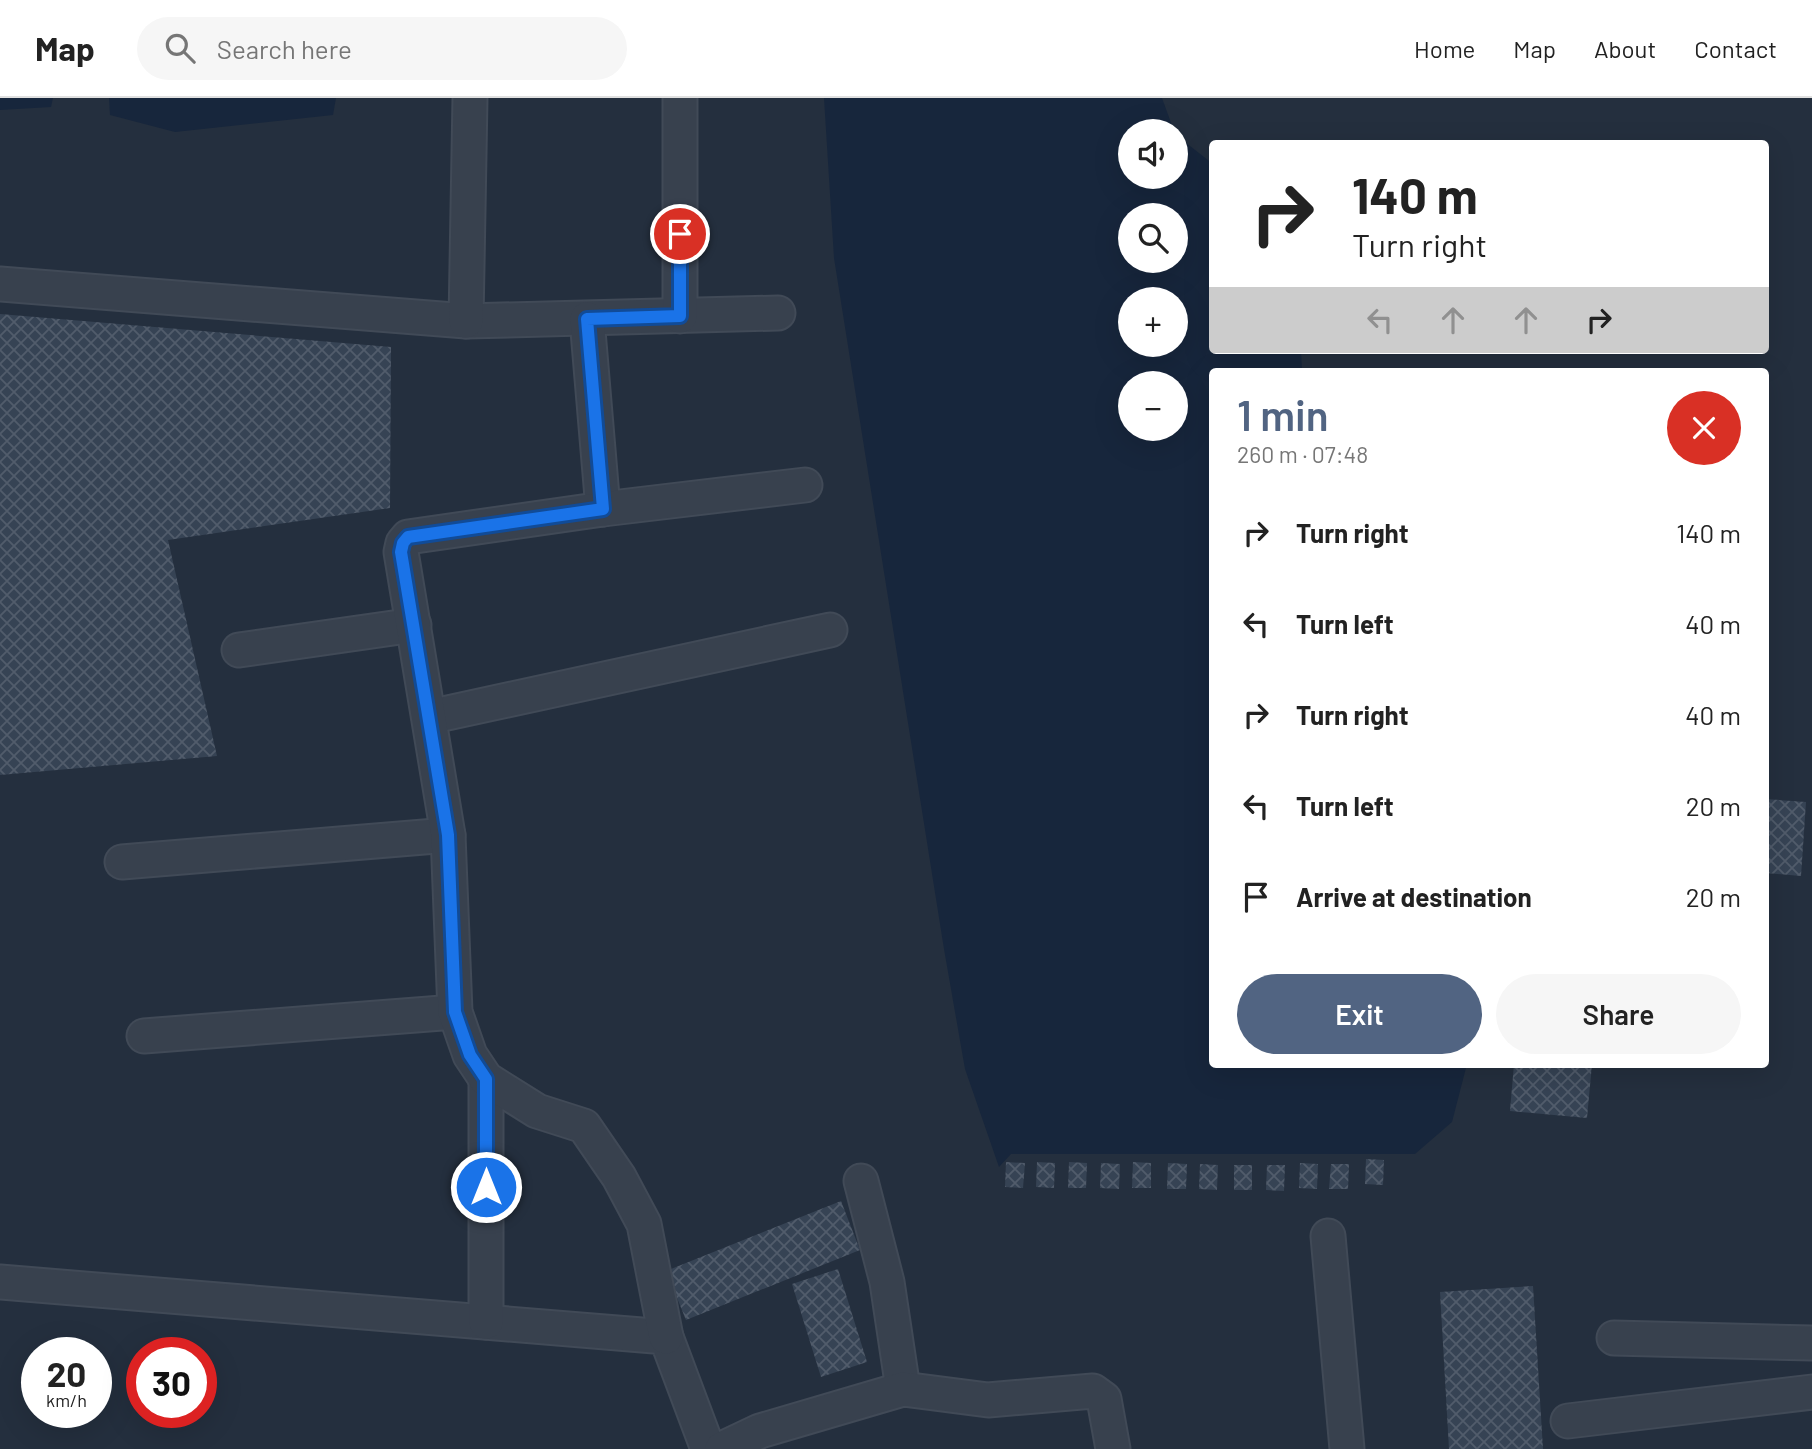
<!DOCTYPE html>
<html lang="en">
<head>
<meta charset="utf-8">
<style>
	:root { --surface:#fff; --page:#f6f6f6; --text:#222; --muted:#767676; --line:#e0e0e0; --accent:#516482 }
	body { margin:0; font-family:Barlow,sans-serif; background:var(--page); color:var(--text); height:100vh; display:flex; flex-direction:column; font-size:26px; white-space:nowrap }
	* { box-sizing:border-box; margin:0 }
	p { font-size:23px; color:var(--muted) }
	.icon { flex:none; width:38px; height:38px; fill:none; stroke:currentColor; stroke-width:2; stroke-linecap:round; stroke-linejoin:round }
	.map { position:relative; flex:1; overflow:hidden }
	.sheet { position:absolute; left:1209px; top:270px; width:560px; height:700px; display:flex; flex-direction:column; background:var(--surface); border-radius:7px; box-shadow:0 7px 28px #0002 }
	.sheet>* { flex:none }
	.banner { position:absolute; left:1209px; top:42px; width:560px; height:214px; border-radius:7px; box-shadow:0 7px 28px #0002; background:#fff; color:var(--text); overflow:hidden }
	.controls { position:absolute; left:1118px; top:21px; display:grid; gap:14px }
	.controls a { display:grid; place-items:center; width:70px; height:70px; border-radius:50%; background:var(--surface); box-shadow:0 7px 28px #0002; font-size:35px }
	.speed { position:absolute; left:21px; top:1239px; display:flex; gap:14px; font-size:35px; font-weight:700; text-align:center }
	.speed>* { display:grid; place-content:center; width:91px; height:91px; border-radius:50%; background:var(--surface); box-shadow:0 7px 28px #0002; line-height:1 }
	.speed small { font-size:18px; font-weight:400 }
	.speed .limit { border:10px solid #d22; background:#fff; color:#111 }
	.pin { position:absolute; display:grid; place-items:center; width:60px; height:60px; color:#fff; margin:-30px; border:4px solid #fff; border-radius:50%; box-shadow:0 2px 7px #0007 }
	.me { position:absolute; width:77px; margin:-38px; rotate:0deg; stroke-linejoin:round; filter:drop-shadow(0 0 5px #0008) }
	.turn { display:flex; align-items:center; gap:24px; height:147px; padding:0 28px; font-size:32px }
	.turn .icon { width:91px; height:91px; stroke-width:2.5 }
	.turn b { display:block; font-size:49px; line-height:60px }
	.lanes { display:flex; align-items:center; height:66px; padding:0 28px; background:#0003; justify-content:center; gap:35px; direction:ltr }
	.lanes .off { opacity:.35 }
	.round { display:grid; place-items:center; flex:none; width:74px; height:74px; border-radius:37px; background:var(--page) }
	.head { display:flex; align-items:center; justify-content:space-between; height:119px; padding:0 28px }
	h1 { font-size:42px; font-weight:600; line-height:52px; color:var(--accent) }
	.button { display:flex; gap:14px; margin-top:auto; padding:14px 28px }
	.button a { flex:1; height:80px; border-radius:42px; background:var(--accent); color:#fff; font-size:28px; font-weight:600; line-height:80px; text-align:center }
	.button a+a { background:var(--page); color:var(--text) }
	ul { padding:0; list-style:none }
	li { display:flex; align-items:center; gap:21px; height:91px; padding:0 28px }
	li div { flex:1 }
	li b { display:block; font-size:26px }
	li em { font-style:normal }
	header { display:flex; align-items:center; gap:42px; box-sizing:border-box; height:98px; padding:0 35px; background:var(--surface); border-bottom:2px solid var(--line) }
	header strong { font-size:33px }
	nav { display:flex; gap:38px; margin-inline-start:auto; font-size:24px }
	.search { width:490px; height:63px; background:var(--page); display:flex; align-items:center; gap:18px; box-sizing:border-box; padding:0 24px; border-radius:38px; color:var(--muted); font-size:26px }
	.map>svg:first-child { display:block }
</style>
</head>
<body>
<header>
<strong>Map</strong>
<div class="search"><svg class="icon" aria-label="search" viewBox="0 0 24 24"><circle cx="10" cy="10" r="6"/><path d="M15 15l6 6"/></svg>Search here</div>
<nav><a>Home</a><a>Map</a><a>About</a><a>Contact</a></nav>
</header>
<div class="map">
<svg width="1812" height="1351" viewBox="0 0 1812 1351">
	<defs>
		<pattern id="building-cross-hatch" width="8" height="8" patternUnits="userSpaceOnUse" patternTransform="scale(1.75)"><rect width="8" height="8" fill="#364354"/><path d="M0 0l8 8M0 8l8-8" fill="none" stroke="#515c6b"/></pattern>
	</defs>
	<rect width="100%" height="100%" fill="#242f3e"/>
	<!-- water -->
	<g fill="#17263c" fill-rule="evenodd">
		<polygon points="0,0 53,0 51,9 0,12"/>
		<polygon points="109,0 336,0 333,17 175,34 110,17"/>
		<path d="M824,0h338l12,33h-44v46h46v-42l37,29v186h88l1,21h-89v693h254l-15,58 -37,32h-404l-12,13 -34,-98 -21,-120 -110,-691zM1130,117h46v46h-46zM1130,201h46v46h-46zM1130,285h46v46h-46z"/>
	</g>
	<!-- building -->
	<g fill="url(#building-cross-hatch)">
		<polygon points="0,216 391,249 390,410 168,442 217,658 0,677"/>
		<polygon points="1766,701 1806,704 1801,778 1766,775"/>
		<polygon points="1514,966 1592,966 1587,1020 1510,1013"/>
		<polygon points="1366,1061 1384,1062 1383,1087 1365,1086"/>
		<polygon points="1006,1064 1025,1065 1023,1090 1005,1089"/>
		<polygon points="1037,1064 1055,1065 1054,1090 1036,1089"/>
		<polygon points="1069,1064 1087,1065 1086,1090 1068,1090"/>
		<polygon points="1133,1064 1151,1065 1151,1090 1132,1090"/>
		<polygon points="1101,1065 1120,1066 1119,1091 1100,1090"/>
		<polygon points="1168,1065 1187,1066 1186,1091 1167,1091"/>
		<polygon points="1300,1065 1318,1066 1317,1091 1299,1090"/>
		<polygon points="1200,1066 1218,1067 1217,1092 1199,1091"/>
		<polygon points="1331,1066 1349,1066 1348,1091 1329,1091"/>
		<rect x="1234" y="1067" width="18" height="25"/>
		<polygon points="1267,1067 1285,1067 1284,1093 1266,1092"/>
		<polygon points="841,1103 860,1152 686,1222 666,1173"/>
		<polygon points="838,1171 867,1264 821,1279 792,1186"/>
		<polygon points="1533,1188 1543,1351 1449,1351 1440,1194"/>
	</g>
	<g fill="none" stroke-linecap="round" stroke-linejoin="round">
		<defs>
			<g id="minor">
				<polyline points="0,186 466,223 778,215"/>
				<polyline points="680,218 680,0"/>
				<polyline points="587,221 603,411"/>
				<polyline points="466,223 470,0"/>
				<polyline points="239,552 414,527"/>
				<polyline points="429,619 830,532"/>
				<polyline points="122,764 448,737"/>
				<polyline points="144,938 455,914"/>
				<polyline points="861,1083 887,1184 903,1291"/>
				<polyline points="1328,1138 1347,1351"/>
				<polyline points="0,1184 666,1239 708,1351"/>
				<polyline points="486,1224 486,981"/>
				<polyline points="666,1239 644,1126 619,1079 584,1028 537,1013 486,981 470,957 455,914 448,737 401,454 403,445 408,439 603,411 805,387"/>
				<polyline points="1614,1240 1812,1245"/>
				<polyline points="1568,1323 1812,1294"/>
				<polyline points="722,1351 760,1333 903,1291 988,1302 1093,1293 1104,1301 1113,1351"/>
			</g>
		</defs>
		<!-- minor casing -->
		<use href="#minor" stroke="#414a57" stroke-width="37"/>
		<!-- minor -->
		<use href="#minor" stroke="#38414e" stroke-width="33"/>
	</g>
	<g fill="none" stroke-linecap="round" stroke-linejoin="round">
		<defs>
			<polyline id="route" points="486,1089 486,981 470,957 455,914 448,737 401,454 403,445 408,439 603,411 587,221 680,218 680,136"/>
		</defs>
		<!-- route casing -->
		<use href="#route" stroke="#114b97" stroke-width="18"/>
		<!-- route -->
		<use href="#route" stroke="#1a73e8" stroke-width="12"/>
	</g>
</svg>
<div class="controls">
<a><svg class="icon" aria-label="sound" viewBox="0 0 24 24"><path d="M4 9h4l5-4v14l-5-4H4zM17 9q2 3 0 6"/></svg></a>
<a><svg class="icon" aria-label="search" viewBox="0 0 24 24"><circle cx="10" cy="10" r="6"/><path d="M15 15l6 6"/></svg></a>
<a>+</a>
<a>−</a>
</div>
<div class="speed"><div>20<small>km/h</small></div><div class="limit">30</div></div>
<div class="pin" style="left:680px;top:136px;background:#d93025"><svg class="icon" aria-label="arrive" viewBox="0 0 24 24"><path d="M6 21V4h12l-3 4 3 4H6"/></svg></div>
<svg class="me" style="left:486px;top:1089px" viewBox="-20 -20 40 40"><circle r="17" fill="#1a73e8" stroke="#fff" stroke-width="3"/><path d="M0-11L8 9 0 5-8 9z" fill="#fff"/></svg>
<div class="banner">
<div class="turn"><svg class="icon" aria-label="right" viewBox="0 0 24 24"><path d="M7 20v-9h11M14 6l5 5-5 5"/></svg><div><b>140 m</b>Turn right</div></div>
<div class="lanes"><svg class="icon off" aria-label="left" viewBox="0 0 24 24"><path d="M17 20v-9H6M10 6l-5 5 5 5"/></svg><svg class="icon off" aria-label="ahead" viewBox="0 0 24 24"><path d="M12 20V5M6 11l6-6 6 6"/></svg><svg class="icon off" aria-label="ahead" viewBox="0 0 24 24"><path d="M12 20V5M6 11l6-6 6 6"/></svg><svg class="icon" aria-label="right" viewBox="0 0 24 24"><path d="M7 20v-9h11M14 6l5 5-5 5"/></svg></div>
</div>
<section class="sheet">
<div class="head"><div><h1>1 min</h1><p>260 m · 07:48</p></div><a class="round" style="background:#d93025;color:#fff"><svg class="icon" aria-label="close" viewBox="0 0 24 24"><path d="M6 6l12 12M18 6L6 18"/></svg></a></div>
<ul>
<li><svg class="icon" aria-label="right" viewBox="0 0 24 24"><path d="M7 20v-9h11M14 6l5 5-5 5"/></svg><div><b>Turn right</b></div><em>140 m</em></li>
<li><svg class="icon" aria-label="left" viewBox="0 0 24 24"><path d="M17 20v-9H6M10 6l-5 5 5 5"/></svg><div><b>Turn left</b></div><em>40 m</em></li>
<li><svg class="icon" aria-label="right" viewBox="0 0 24 24"><path d="M7 20v-9h11M14 6l5 5-5 5"/></svg><div><b>Turn right</b></div><em>40 m</em></li>
<li><svg class="icon" aria-label="left" viewBox="0 0 24 24"><path d="M17 20v-9H6M10 6l-5 5 5 5"/></svg><div><b>Turn left</b></div><em>20 m</em></li>
<li><svg class="icon" aria-label="arrive" viewBox="0 0 24 24"><path d="M6 21V4h12l-3 4 3 4H6"/></svg><div><b>Arrive at destination</b></div><em>20 m</em></li>
</ul>
<div class="button"><a>Exit</a><a>Share</a></div>
</section>
</div>
</body>
</html>
